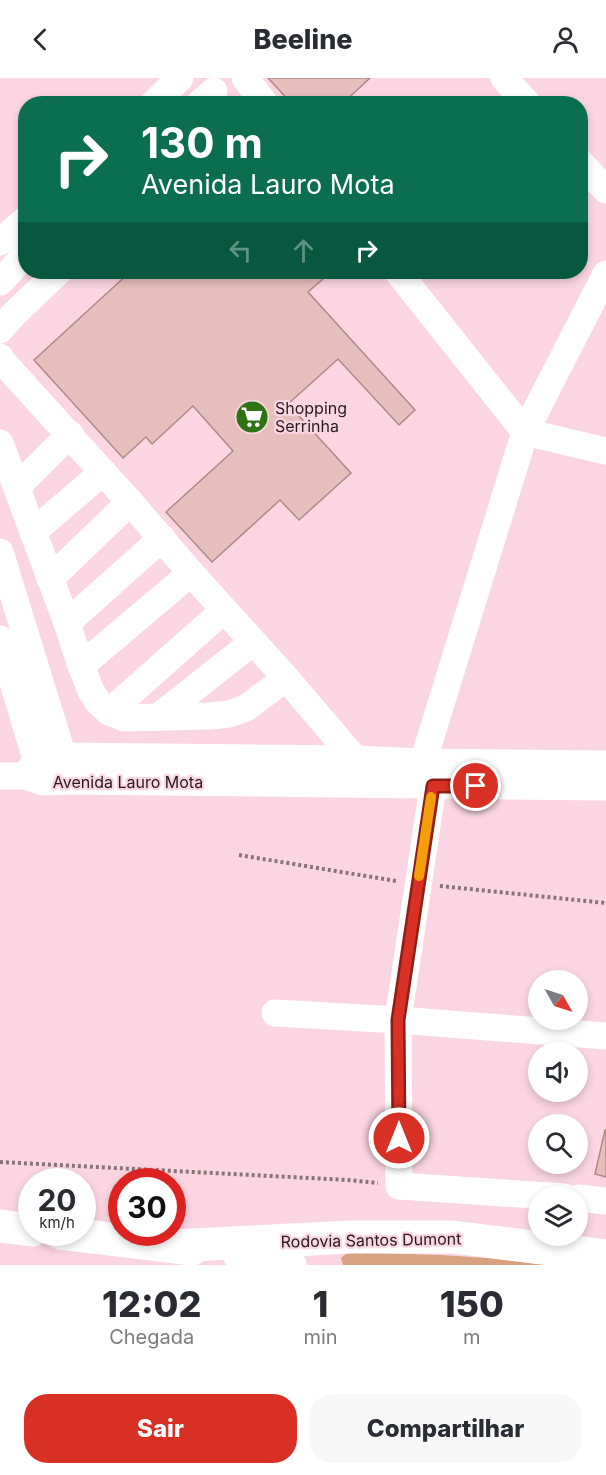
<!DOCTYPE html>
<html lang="pt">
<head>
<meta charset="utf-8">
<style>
	:root { --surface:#fff; --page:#f7f7f7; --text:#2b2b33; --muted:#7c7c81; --accent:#d93025 }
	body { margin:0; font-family:Inter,sans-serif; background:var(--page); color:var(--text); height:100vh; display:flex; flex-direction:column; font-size:22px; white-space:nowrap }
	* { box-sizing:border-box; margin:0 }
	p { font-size:20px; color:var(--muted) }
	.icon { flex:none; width:33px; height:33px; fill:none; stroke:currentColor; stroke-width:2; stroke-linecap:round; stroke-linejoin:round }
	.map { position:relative; height:1187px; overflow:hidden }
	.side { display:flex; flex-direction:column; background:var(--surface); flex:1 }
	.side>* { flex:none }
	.guide { position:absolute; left:18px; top:18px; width:570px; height:183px; border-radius:24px; box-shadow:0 3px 9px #0003; background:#0b6e4f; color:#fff; overflow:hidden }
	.needle { width:39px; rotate:129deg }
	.buttons { position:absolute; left:528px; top:892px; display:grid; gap:12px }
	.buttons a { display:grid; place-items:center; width:60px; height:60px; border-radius:50%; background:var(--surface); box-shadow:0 3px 9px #0003; font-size:30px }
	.speed { position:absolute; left:18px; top:1090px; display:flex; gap:12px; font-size:30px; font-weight:700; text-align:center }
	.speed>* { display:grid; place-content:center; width:78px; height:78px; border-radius:50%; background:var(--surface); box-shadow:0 3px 9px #0003; line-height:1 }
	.speed small { font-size:15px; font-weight:400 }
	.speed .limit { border:9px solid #d22; background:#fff; color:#111 }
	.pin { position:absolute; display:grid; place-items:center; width:51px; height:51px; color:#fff; margin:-26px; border:3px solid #fff; border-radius:50%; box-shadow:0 2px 6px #0007 }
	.me { position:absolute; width:66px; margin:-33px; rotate:0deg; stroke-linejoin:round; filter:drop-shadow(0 0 4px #0008) }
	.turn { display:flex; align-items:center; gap:21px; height:126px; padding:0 24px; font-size:27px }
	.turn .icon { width:78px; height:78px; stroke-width:2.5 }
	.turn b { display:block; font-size:42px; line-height:51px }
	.lanes { display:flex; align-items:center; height:57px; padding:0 24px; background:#0003; justify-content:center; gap:30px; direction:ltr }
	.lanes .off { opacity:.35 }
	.eta { display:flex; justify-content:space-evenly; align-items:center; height:102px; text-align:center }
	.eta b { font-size:36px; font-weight:800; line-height:42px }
	.primary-button { display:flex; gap:12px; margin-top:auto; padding:12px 24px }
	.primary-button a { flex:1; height:69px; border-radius:24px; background:var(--accent); color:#fff; font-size:24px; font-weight:800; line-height:69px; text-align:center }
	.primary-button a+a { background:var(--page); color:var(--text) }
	header { display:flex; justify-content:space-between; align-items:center; height:78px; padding:0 24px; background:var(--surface); font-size:27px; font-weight:800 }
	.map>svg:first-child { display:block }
</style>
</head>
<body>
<header><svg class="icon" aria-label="back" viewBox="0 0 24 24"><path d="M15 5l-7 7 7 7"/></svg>Beeline<svg class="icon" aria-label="person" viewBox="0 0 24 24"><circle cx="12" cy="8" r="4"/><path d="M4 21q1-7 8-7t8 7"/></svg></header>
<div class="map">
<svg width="606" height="1187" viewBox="0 0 606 1187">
	<rect width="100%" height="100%" fill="#fbd6e2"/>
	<!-- green -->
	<polygon fill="#d8a281" points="348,1174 441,1177 562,1185 573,1187 343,1187 341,1180"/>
	<!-- building -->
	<g fill="#e6bfbc" stroke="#ae8a86" stroke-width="1.5">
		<polygon points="268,0 370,0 342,26 292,26"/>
		<polygon points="130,194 331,194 308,214 415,332 399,347 338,281 288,326 351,395 299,442 280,422 212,484 166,434 233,373 193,328 152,366 146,359 123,380 34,282"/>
		<polygon points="605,1052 606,1052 606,1099 595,1096"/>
	</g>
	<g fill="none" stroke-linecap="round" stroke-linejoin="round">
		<!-- path -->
		<g stroke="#8b737a" stroke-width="4" stroke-dasharray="3 3" stroke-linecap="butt">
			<polyline points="239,777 396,803"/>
			<polyline points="440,808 606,825"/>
			<polyline points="0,1084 348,1102 378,1105"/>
		</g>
		<!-- minor -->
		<g stroke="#fff" stroke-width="27">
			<polyline points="245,0 265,26"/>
			<polyline points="504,0 528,26"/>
			<polyline points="153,26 180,0"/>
			<polyline points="199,26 214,13"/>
			<polyline points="580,84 606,112"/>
			<polyline points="0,164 26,141"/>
			<polyline points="398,194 525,354"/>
			<polyline points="0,204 26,176"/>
			<polyline points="0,252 13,237 58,194"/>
			<polyline points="0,279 3,284 130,424 191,495 286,600 355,681"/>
			<polyline points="525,354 606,373"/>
			<polyline points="0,365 67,545 81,588 91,613 98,624 109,634 124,640 209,638 229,636 246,630 286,600"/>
			<polyline points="17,409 70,356"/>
			<polyline points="33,454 103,394"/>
			<polyline points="0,474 63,678 66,695"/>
			<polyline points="50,501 130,424"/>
			<polyline points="67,545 162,460"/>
			<polyline points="0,561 41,698"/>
			<polyline points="81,588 191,495"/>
			<polyline points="109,634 223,533"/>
			<polyline points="158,639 253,564"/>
			<polyline points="0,698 26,698 43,704 67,703 606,709"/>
			<polyline points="26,698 37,680 63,678 355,681 423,684 606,686"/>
			<polyline points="419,700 423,684 525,354 606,196"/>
			<polyline points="433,708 398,942 399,1108 564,1119"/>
			<polyline points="275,935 398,942 606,958"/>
			<polyline points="578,1120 606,1123"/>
		</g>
		<!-- highway -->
		<g stroke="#fff" stroke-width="33">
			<polyline points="0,1148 32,1152"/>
			<polyline points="60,1155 192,1171"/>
			<polyline points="171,1168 352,1159 453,1159 606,1178"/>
			<polyline points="240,1178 266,1181 290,1187"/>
		</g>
	</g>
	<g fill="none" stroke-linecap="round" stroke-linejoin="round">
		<defs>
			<polyline id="route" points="399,1060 398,942 433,708 476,708"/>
		</defs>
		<!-- route casing -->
		<use href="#route" stroke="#8d1f18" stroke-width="15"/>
		<!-- route -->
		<use href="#route" stroke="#d93025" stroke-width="10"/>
		<!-- slow -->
		<polyline stroke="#f59e0b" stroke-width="10" points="419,798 431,719"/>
	</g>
	<!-- icons -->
	<defs>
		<symbol id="supermarket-disc" viewBox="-11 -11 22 22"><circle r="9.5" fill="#2f7312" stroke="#fbd6e2"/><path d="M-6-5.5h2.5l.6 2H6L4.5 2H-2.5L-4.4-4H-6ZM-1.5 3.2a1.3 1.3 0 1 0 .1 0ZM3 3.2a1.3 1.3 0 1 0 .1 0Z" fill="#fff"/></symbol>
	</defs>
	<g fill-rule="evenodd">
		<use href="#supermarket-disc" x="233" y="320" width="38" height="38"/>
	</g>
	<g text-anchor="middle" stroke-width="4.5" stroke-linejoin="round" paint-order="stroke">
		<!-- poi labels -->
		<g font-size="16" fill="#271a1e" stroke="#fbd6e2" text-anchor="start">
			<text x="275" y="336">Shopping<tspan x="275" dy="18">Serrinha</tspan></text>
		</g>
		<!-- street labels -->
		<g font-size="16" fill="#271a1e" stroke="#fbd6e2">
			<text x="128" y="710">Avenida Lauro Mota</text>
			<text transform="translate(371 1162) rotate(-1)" y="6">Rodovia Santos Dumont</text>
		</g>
	</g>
</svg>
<div class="buttons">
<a><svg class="needle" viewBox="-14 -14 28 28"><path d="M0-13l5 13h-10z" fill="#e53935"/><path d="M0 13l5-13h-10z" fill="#7c7c81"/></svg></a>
<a><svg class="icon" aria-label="sound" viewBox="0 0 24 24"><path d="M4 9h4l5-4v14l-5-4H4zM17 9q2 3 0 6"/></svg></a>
<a><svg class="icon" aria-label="search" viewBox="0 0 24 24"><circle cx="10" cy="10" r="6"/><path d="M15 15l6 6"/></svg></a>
<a><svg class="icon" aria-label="layers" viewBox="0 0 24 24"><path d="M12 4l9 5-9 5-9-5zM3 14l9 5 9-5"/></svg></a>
</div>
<div class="speed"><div>20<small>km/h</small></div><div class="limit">30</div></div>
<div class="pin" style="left:476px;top:708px;background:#d93025"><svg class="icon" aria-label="arrive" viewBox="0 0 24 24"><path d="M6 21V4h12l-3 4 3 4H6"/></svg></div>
<svg class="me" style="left:399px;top:1060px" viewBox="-20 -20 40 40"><circle r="17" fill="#d93025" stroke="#fff" stroke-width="3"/><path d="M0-11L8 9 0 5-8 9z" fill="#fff"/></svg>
<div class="guide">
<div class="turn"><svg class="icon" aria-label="right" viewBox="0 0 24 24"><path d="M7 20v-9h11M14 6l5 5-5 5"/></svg><div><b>130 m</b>Avenida Lauro Mota</div></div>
<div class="lanes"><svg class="icon off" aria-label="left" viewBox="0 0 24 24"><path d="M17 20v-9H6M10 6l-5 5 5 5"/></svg><svg class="icon off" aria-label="ahead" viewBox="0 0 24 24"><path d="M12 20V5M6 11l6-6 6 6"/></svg><svg class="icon" aria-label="right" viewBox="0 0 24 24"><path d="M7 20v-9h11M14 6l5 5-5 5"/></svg></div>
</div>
</div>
<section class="side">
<div class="eta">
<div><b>12:02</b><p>Chegada</p></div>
<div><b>1</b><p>min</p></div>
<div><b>150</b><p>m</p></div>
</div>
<div class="primary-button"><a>Sair</a><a>Compartilhar</a></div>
</section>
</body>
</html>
